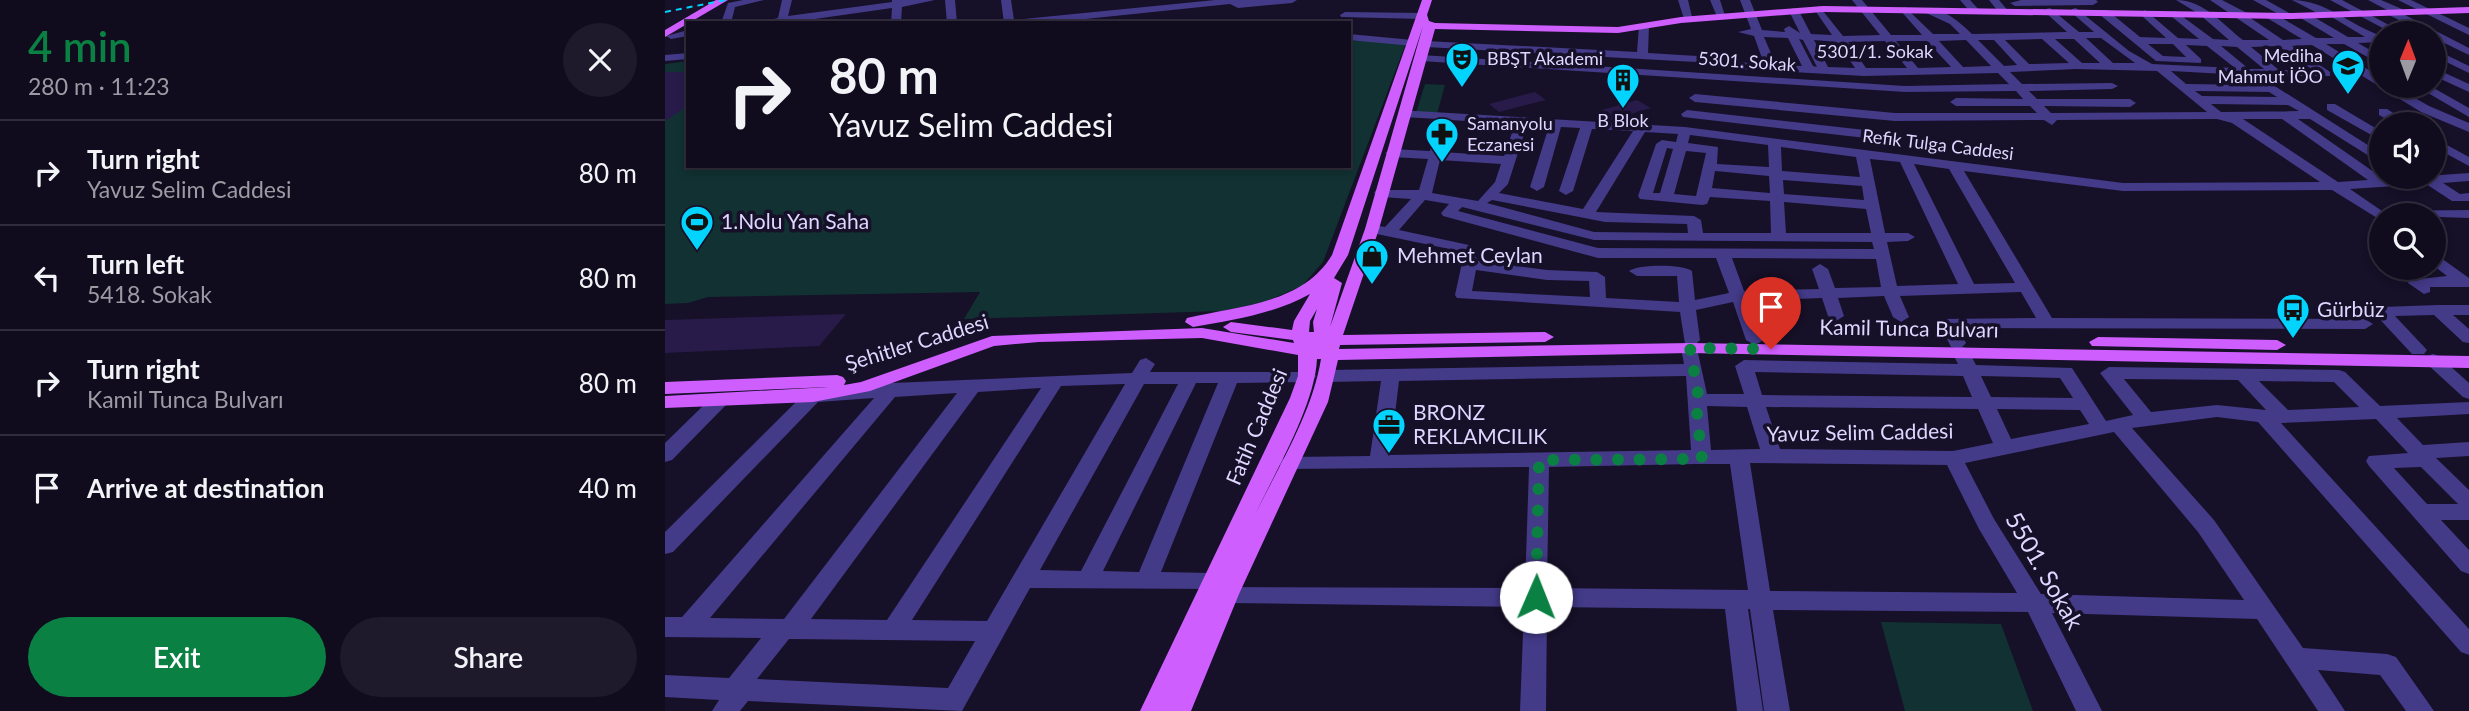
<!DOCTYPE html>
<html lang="en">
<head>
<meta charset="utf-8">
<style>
	:root { --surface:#100c1e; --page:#1e1a2b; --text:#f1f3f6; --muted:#9c9ba4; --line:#302c3c; --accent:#0b8043 }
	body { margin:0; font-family:Lato,sans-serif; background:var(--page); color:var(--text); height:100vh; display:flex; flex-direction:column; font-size:26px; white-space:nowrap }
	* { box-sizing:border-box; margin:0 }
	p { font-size:23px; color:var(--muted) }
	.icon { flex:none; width:38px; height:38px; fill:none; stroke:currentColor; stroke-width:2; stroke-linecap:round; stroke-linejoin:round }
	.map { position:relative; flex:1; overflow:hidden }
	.sheet { display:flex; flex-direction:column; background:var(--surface); width:665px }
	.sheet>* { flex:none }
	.banner { position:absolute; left:21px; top:21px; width:665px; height:147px; border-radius:0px; box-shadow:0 4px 10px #0003,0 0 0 2px var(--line); background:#100c1e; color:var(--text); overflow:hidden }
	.needle { width:46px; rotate:1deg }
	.controls { position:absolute; left:1704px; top:21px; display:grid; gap:14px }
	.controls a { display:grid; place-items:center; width:77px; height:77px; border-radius:50%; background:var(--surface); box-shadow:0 4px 10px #0003,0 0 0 2px var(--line); font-size:35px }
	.pin { position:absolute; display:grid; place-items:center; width:60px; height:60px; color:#fff; margin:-72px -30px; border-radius:50% 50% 50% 0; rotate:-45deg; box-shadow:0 0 7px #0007 }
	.pin .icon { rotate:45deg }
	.me { position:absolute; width:77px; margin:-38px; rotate:1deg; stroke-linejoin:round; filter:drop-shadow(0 0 5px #0008) }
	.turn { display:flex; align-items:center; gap:24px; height:147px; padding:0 28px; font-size:32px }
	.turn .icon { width:91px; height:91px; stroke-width:2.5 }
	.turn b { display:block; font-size:49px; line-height:60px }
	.round { display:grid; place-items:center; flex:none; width:74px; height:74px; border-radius:37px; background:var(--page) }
	.headline { display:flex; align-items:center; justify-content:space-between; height:119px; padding:0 28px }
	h1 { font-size:42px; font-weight:600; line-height:52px; color:var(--accent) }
	.action { display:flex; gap:14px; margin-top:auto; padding:14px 28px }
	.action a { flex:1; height:80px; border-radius:42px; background:var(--accent); color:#fff; font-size:28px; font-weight:600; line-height:80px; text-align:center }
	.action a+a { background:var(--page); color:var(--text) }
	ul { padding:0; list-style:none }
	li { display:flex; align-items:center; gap:21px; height:105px; padding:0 28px; border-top:2px solid var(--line) }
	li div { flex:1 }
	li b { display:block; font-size:26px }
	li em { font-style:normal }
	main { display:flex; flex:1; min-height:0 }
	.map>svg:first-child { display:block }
</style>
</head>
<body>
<main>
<section class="sheet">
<div class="headline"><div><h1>4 min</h1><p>280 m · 11:23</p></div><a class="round"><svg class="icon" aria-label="close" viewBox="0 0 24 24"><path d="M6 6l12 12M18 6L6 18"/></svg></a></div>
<ul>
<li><svg class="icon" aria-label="right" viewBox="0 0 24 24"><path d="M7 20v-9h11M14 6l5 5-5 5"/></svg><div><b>Turn right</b><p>Yavuz Selim Caddesi</p></div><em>80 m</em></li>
<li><svg class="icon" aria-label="left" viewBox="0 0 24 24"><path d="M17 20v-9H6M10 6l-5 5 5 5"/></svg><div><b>Turn left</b><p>5418. Sokak</p></div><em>80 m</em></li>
<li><svg class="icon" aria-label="right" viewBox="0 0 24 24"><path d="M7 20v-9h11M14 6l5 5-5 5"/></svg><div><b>Turn right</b><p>Kamil Tunca Bulvarı</p></div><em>80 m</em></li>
<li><svg class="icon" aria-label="arrive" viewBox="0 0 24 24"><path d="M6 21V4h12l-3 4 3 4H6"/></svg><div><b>Arrive at destination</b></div><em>40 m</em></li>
</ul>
<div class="action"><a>Exit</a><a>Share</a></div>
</section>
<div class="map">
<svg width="1804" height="711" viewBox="0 0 1804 711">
	<rect width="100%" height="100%" fill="#161028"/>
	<!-- green -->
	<g fill="#123132">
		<polygon points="684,38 741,43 658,262 637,286 599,302 557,311 299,319 315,292 43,297 23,303 0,304 0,64 23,61 23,166 684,166"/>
		<polygon points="760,84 780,85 772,114 751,113"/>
		<polygon points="1216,622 1336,624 1368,711 1240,711"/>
	</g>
	<!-- building -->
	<g fill="#281b49">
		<polygon points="0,72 23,72 23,106 0,121"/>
		<polygon points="870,92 881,100 834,112 824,104"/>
		<polygon points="972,100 986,108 946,120 930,112"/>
		<polygon points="181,314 154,346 0,353 0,320"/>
	</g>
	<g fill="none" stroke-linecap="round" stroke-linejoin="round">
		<!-- minor -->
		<g fill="#433a88" fill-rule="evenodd">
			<polygon points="78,0 99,0 70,7 66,23 56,23 63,3"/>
			<polygon points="117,0 127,0 123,16 227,2 227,0 270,0 237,7 236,23 226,23 227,8 122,23 93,23 113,18"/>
			<polygon points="280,0 290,0 292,23 282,23"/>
			<polygon points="336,0 346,0 349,20 550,0 632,0 627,3 573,8 565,4 382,23 339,23"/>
			<polygon points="1013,0 1023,0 1028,21 1019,19"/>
			<polygon points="1045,0 1055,0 1061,19 1053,19"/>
			<path d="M1075,0h10l12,30 23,2 -1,-3 5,-3 11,7 -11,-22 5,-3 5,3 12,23 21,1 -18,-26 5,-3 24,30 37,-1 -28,-35h10l29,35h31l-22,-25 5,-3 28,27h27l-10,-10 -26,-12v-4c18,-1 35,13 48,26l95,-2 -21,-19v-4l4,-1 29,24h15l-22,-19v-4l4,-1 53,43 23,13 83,4 -28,-22 -21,-1 15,14v4l-45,-2 -57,-47v-4h8l33,27 26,1 -25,-23 -1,-2 5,-3 33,28 21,1 -28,-23 -1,-2 5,-3 38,28 16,1 -30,-26 -23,-14c28,0 46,24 67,40h26l-59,-40h12l27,14v3l34,23 19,-1 -35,-21v-4h8l41,24h18l-35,-21v-4h8l41,24h17l-35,-21h-7l-31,-16c34,0 59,26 90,36v6l-24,1 24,14v8l-38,-21h-18l56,34v8h12l35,20 40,17v9l-48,-20 -109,-67 -20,1 38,26v4h-71l123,78v10l-72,-45h-12l86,60 85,-6v8l-26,2 17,11 9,-1v8h-17l-26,-17 -76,5 32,22 87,-1v8l-87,-3v6l-50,-31 -209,1 -159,-20 88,147 313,1 8,5 -8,5 -407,-1 8,15 -4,4 5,1 9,17 96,3 34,53 27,-6 -33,-42 9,-6 230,3 6,2 35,34 89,-4v12l-72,4 26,27 46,-3v14l-33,2 33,32v30h-28l28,30v24l-8,-3 -92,-105 -3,-5 3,-5 39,-3 -32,-34 -95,4 188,206v26l-8,-3 -203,-230 -41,-5 -85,11 82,92 89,128 84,6 9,3 38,54h-28l-26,-36 -62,-5 27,41h-27l-61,-92 -205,-6 50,98h-26l-48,-99 -255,-2 17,101h-26l-14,-102h-2l15,102h-26l-12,-102 -178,-2 -1,104h-26l4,-104 -296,-4 -8,-2 -3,-7 2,-5 -189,-1 -68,123 -214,-10 -8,10h-28l7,-11 -54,-3v-22l64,3 32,-40 -96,-1v-20h17l192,-219 -56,4 -145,150 -8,2v-22l141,-140 7,-2 79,-7 240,-10 8,-13 6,-2 9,6 -5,8h163l3,4 -3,4 -6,2 -70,1 -76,189 52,1 8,3 3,6 -2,5 303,1 4,-121 -247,2 -3,-5 3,-5 7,-2 81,-1 11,-75 -54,1 -9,-6 9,-6 357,-6 -3,-16 4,-4 -5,-32 -223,-14 -2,-3 8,-37 -4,-7 -87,-18 -7,-4 7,-4 13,2 26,-28 -30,-2 -7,-4 2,-3h43l9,-31 -36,-2 -7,-4 7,-4 38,2 8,-32 -35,-2 -4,-1v-6l286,17 438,56 197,-1 -88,-59 -15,-4 -160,1 -5,5 -8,-5 -149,1 -200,-19 -6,-4 6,-4 200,19h142l-7,-7h-74l-6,-4 6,-4 67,1 -7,-8 -111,1 -484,-31 -5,-3 5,-3 484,31 104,-2 -11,-11 -134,3 -127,-7 -23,-6 -288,-16 -5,-3 5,-3 211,11 2,-26 5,-3 5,3 -1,27 66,4 23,5 27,2 -10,-28 -16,-4 13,-3zM1099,37l24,1 14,28 -26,-1zM1421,38h15l34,25h-22zM1134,39l4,1 14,27 -4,-1zM1377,39l27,24 -40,1 -24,-24zM1390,39h19l26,24h-18zM1149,40l23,2 18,26 -27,-1zM1301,40l25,26 -28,1 -24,-26zM1313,40h16l23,25 -13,1zM1220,41l22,27h-41l-18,-26zM1231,41h31l24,26 -33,1zM1483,44h25l13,13 -23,-1zM1556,46l16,1 27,22h-15zM1613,46l35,24h-34l-28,-23zM1411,69l81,2 50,41 -156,1 -7,-7 86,1 6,-4 -6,-4h-93l-8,-8 83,-2 6,-3 -6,-3 -90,1 -12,-12zM1506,71l72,4 15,10 -72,-1zM1530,91l74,1 8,5 -75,-1zM1546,104l77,1 11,6 -78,1zM1578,119h39l86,61 -30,2zM785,120l65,4 -11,32 -62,-4zM862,125l22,1 -19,61 7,4 7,-4 17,-60 19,1 -21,63 7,4 7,-4 19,-62 41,2 -50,78 -84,-16 9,-9zM980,132l33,2 -2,8 -14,-2 -6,4 -18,52 2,3 62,6 5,-1 3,-7 60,4 1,32h-68l-2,-13 -7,-4 -98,-4zM1025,135l78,10 1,22 -52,-3 1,-17 -30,-4zM1116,147l75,10 4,20 -78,-6zM1002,148l6,1 -13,44h-7zM1021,151l20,2 -10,43 -22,-2zM1205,159l30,3 58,122 -61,2 -10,-44 21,-1 7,-4 -7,-4h-23zM775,160l61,4 -6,18 -17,19 -46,-8zM1249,164l35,5 66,114 -41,1zM1050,171l54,5 1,17 -58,-5zM1118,180l79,6 2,14 -80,-6zM760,200l24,4 -8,9 2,3 155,42h118l13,35 -34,7 -3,-29c-9,-7 -54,-7 -63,0l8,5h40l2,26 -73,-4 -1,-21 -8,-5 -50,-2 -69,-9 -9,-16 -70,-15zM827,200l113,22 82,2 1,9 -94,-1 -107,-29zM1119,202l82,7 5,24h-85zM797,207l132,33 278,2 2,7 -276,-1 -140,-37zM1067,258l144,1 5,28 -46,1 -7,-19 -8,-5 -8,5 7,20 -75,2zM811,270l71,10 42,1 1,16 -118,-6zM1356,292l15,26 -95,1 -2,4 12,24 5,1 -4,4 6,12 -214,-4 -9,6 9,28h-37l-11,-50 4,-4 -4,-30 37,-8 13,38 9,5 9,-5 -16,-39 74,-3 6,18 8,5 8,-5 -6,-18 46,-2 9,21 8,5 8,-5 -9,-21zM1090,372l208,4 9,21 -210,-2zM1021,376l5,74 -301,5 9,-74zM1316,376l79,2 13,20 -82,-1zM1459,379l114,1 28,30 -49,-5 -66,7zM1594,381l75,1 25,25 -71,3zM531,383h22l-79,189 -36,-1zM460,384l-138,237 -75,-1 149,-234zM479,384h34l-97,187 -41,-1zM376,388l-154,232 -76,-1 167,-227zM292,393l-173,226 -74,-1 185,-221zM1042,406l40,1 13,42 -49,1zM1101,407l212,2 15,34 -40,8 -173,-2zM1332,409l83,1 9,14 -78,15zM1449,432l84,100 46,68 -203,-6 -47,-75 -29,-56zM1085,463l197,2 32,64 38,64 -247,-2zM1031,464h34l18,126 -201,-2 2,-121zM1756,467l37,37h-31l-33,-36zM124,639h1l185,2 -27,47 -191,-9z"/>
			<polygon points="1295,0 1305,0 1316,12 1307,14"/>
			<polygon points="1324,0 1334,0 1344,12 1335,14"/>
			<polygon points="1356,0 1431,0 1433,2 1428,5 1350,6 1345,3"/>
			<polygon points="1588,0 1601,0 1626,14 1617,16"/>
			<polygon points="1665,0 1677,0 1739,33 1727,33"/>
			<polygon points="1703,0 1716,0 1737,9 1736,13 1804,48 1804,55 1769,38 1769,33 1760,33 1722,14 1722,10"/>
			<polygon points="1733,0 1746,0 1804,28 1804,35"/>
			<polygon points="680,12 758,13 763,16 758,19 676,17 675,15"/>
			<polygon points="23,30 23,36 6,39 1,36"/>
			<polygon points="684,34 748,40 753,43 748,46 684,40"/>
			<polygon points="1769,49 1804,66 1804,73 1769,56"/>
			<polygon points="23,53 23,59 0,61 0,55"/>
			<polygon points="1769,68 1804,84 1804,92 1769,76"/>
			<polygon points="1751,86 1765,86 1804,108 1804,117"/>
			<polygon points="1662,104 1670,104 1717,132 1717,141 1662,110"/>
			<polygon points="1714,109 1722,109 1745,124 1730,124 1714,115"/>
			<polygon points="1022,110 1227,133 1233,137 1227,141 1018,117 1016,114"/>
			<polygon points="1769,138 1804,157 1804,166 1769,147"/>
			<polygon points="1769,253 1804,278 1804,287 1765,287 1765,292 1759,294 1743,283 1745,280 1782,276 1769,266"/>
			<polygon points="1773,305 1804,305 1804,315 1788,315 1804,329 1804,343 1798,342 1769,315 1730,316 1762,350 1759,354 1747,354 1708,312 1716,307"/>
			<polygon points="1768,354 1774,356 1804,383 1804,399 1798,397 1762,364 1759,360 1762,356"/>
			<polygon points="55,394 62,396 64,400 62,404 7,460 0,462 0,443 48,396"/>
		</g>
		<!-- major -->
		<g fill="#cf5eff" fill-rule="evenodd">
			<polygon points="51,0 63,0 0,37 0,30"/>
			<path d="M757,0h10l-5,15 2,6 6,2 183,4 63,-10 142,-11 469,7 177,-6v6l-177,6 -469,-7 -142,11 -63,10 -183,-4 -56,200 -36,106 202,-3 9,5 -9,5 -205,3 -1,4 351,-6 779,13v12l-779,-15 -352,7 -10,42 -89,192 -48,117h-51l150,-313 8,-22v-21l-96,-17 -163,4 -45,4 -124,45 -57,11 -148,6v-12l164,-9 -164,7v-12l172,-7 6,2 3,4 -2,4 17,-3 131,-46 210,-8 92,15 -1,-3 -62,-8 -8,-5 8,-5 61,8 2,-9 16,-27c-36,20 -77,26 -117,33l-8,-5 2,-4c51,-12 116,-14 145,-63zM758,26l-58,203 -35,98 12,-44 -8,-5 14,-23zM652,309l-4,13 1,10h-5l1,-11zM652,359h4c-9,55 -42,106 -66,156 20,-43 60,-110 62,-156z"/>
			<polygon points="1433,337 1612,340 1621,345 1612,350 1427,346 1424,342"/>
		</g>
		<!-- rail -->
		<polyline stroke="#03d3ff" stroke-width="2" stroke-dasharray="6 5" stroke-linecap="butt" points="0,12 61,0"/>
	</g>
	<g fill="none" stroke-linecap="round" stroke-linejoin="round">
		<!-- route -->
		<polyline stroke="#0b8043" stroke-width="12" stroke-dasharray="0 21.6" points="871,597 874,460 1037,459 1032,415 1034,400 1025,348 1106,349"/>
	</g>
	<!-- icons -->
	<defs>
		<symbol id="theatre-pin" viewBox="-11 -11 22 30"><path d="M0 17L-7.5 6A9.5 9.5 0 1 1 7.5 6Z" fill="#03d3ff" stroke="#161028"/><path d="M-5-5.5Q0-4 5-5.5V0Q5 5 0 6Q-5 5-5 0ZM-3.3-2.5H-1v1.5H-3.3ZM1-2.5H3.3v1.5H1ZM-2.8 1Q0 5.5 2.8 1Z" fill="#111"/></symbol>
		<symbol id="school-pin" viewBox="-11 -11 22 30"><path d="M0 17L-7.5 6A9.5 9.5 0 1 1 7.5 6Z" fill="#03d3ff" stroke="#161028"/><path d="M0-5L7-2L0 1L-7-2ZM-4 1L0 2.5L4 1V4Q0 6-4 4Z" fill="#111"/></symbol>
		<symbol id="building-pin" viewBox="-11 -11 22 30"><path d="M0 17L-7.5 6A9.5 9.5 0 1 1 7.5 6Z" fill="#03d3ff" stroke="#161028"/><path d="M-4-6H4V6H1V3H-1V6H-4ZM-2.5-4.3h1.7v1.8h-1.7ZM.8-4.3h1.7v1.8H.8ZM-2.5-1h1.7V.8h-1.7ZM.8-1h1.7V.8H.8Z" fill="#111"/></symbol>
		<symbol id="pharmacy-pin" viewBox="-11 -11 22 30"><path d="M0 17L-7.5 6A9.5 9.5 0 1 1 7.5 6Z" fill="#03d3ff" stroke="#161028"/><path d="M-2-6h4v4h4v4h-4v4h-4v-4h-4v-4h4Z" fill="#111"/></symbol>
		<symbol id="stadium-pin" viewBox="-11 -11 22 30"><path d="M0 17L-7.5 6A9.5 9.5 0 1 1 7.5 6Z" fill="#03d3ff" stroke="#161028"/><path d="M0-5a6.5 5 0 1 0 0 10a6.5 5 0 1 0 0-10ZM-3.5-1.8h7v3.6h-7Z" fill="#111"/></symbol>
		<symbol id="shop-pin" viewBox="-11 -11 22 30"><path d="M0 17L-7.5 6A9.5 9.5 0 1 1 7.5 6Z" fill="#03d3ff" stroke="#161028"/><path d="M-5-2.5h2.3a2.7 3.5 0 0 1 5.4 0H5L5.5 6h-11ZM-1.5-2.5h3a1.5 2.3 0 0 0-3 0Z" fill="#111"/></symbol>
		<symbol id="bus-pin" viewBox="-11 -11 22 30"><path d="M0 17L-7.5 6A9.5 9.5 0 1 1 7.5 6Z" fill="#03d3ff" stroke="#161028"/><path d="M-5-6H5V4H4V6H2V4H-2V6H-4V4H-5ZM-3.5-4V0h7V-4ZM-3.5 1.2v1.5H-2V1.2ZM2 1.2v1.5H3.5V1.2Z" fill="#111"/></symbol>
		<symbol id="office-pin" viewBox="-11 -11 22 30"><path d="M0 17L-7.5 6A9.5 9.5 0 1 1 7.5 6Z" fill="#03d3ff" stroke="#161028"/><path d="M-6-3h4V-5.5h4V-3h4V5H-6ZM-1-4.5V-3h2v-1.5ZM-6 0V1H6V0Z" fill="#111"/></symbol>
	</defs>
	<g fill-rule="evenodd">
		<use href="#theatre-pin" x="778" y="40" width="38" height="52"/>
		<use href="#school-pin" x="1664" y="47" width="38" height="52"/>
		<use href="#building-pin" x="939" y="61" width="38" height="52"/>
		<use href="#pharmacy-pin" x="758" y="115" width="38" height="52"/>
		<use href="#stadium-pin" x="13" y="203" width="38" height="52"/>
		<use href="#shop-pin" x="688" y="237" width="38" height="52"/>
		<use href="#bus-pin" x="1609" y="291" width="38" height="52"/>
		<use href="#office-pin" x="705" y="406" width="38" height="52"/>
	</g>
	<g text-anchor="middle" stroke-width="7" stroke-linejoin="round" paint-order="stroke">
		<!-- far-street labels -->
		<g font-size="18" fill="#ded7ff" stroke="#161028">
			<text x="1210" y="58">5301/1. Sokak</text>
			<text transform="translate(1082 62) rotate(4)" y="6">5301. Sokak</text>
			<text transform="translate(1273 145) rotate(7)" y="6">Refik Tulga Caddesi</text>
		</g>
		<!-- far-poi labels -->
		<g font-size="18" fill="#ded7ff" stroke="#161028" text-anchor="start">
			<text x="1658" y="62" text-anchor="end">Mediha<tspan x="1658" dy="21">Mahmut İÖO</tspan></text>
			<text x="822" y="65">BBŞT Akademi</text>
			<text x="958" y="127" text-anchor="middle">B Blok</text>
			<text x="802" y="130">Samanyolu<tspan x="802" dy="21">Eczanesi</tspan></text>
		</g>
		<!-- poi labels -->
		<g font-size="21" fill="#ded7ff" stroke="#161028" text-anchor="start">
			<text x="56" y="229">1.Nolu Yan Saha</text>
			<text x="732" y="263">Mehmet Ceylan</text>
			<text x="1652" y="317">Gürbüz</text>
			<text x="748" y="420">BRONZ<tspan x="748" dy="24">REKLAMCILIK</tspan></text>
		</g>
		<!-- street labels -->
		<g font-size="21" fill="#ded7ff" stroke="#161028">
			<text transform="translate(1244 329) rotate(1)" y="7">Kamil Tunca Bulvarı</text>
			<text transform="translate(252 343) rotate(-17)" y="7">Şehitler Caddesi</text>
			<text transform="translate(592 427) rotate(-67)" y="7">Fatih Caddesi</text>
			<text transform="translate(1195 433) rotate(-1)" y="7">Yavuz Selim Caddesi</text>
		</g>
		<!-- near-street labels -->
		<g font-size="24" fill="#ded7ff" stroke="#161028">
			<text transform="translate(1379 571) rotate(60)" y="8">5501. Sokak</text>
		</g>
	</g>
</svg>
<div class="controls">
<a><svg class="needle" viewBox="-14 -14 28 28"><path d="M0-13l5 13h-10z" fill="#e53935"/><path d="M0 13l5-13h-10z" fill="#9c9ba4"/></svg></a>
<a><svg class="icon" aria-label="sound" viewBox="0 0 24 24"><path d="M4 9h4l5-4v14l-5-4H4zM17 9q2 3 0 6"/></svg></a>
<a><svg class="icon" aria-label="search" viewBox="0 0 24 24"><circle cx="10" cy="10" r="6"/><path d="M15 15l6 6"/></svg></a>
</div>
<div class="pin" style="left:1106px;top:349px;background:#d93025"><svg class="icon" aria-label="arrive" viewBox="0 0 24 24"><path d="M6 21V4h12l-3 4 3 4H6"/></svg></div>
<svg class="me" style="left:871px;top:597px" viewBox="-20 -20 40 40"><circle r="19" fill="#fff"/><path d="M0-13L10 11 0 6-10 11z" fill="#0b8043"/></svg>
<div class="banner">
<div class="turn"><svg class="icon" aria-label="right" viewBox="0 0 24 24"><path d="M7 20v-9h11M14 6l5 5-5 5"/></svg><div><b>80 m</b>Yavuz Selim Caddesi</div></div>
</div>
</div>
</main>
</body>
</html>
